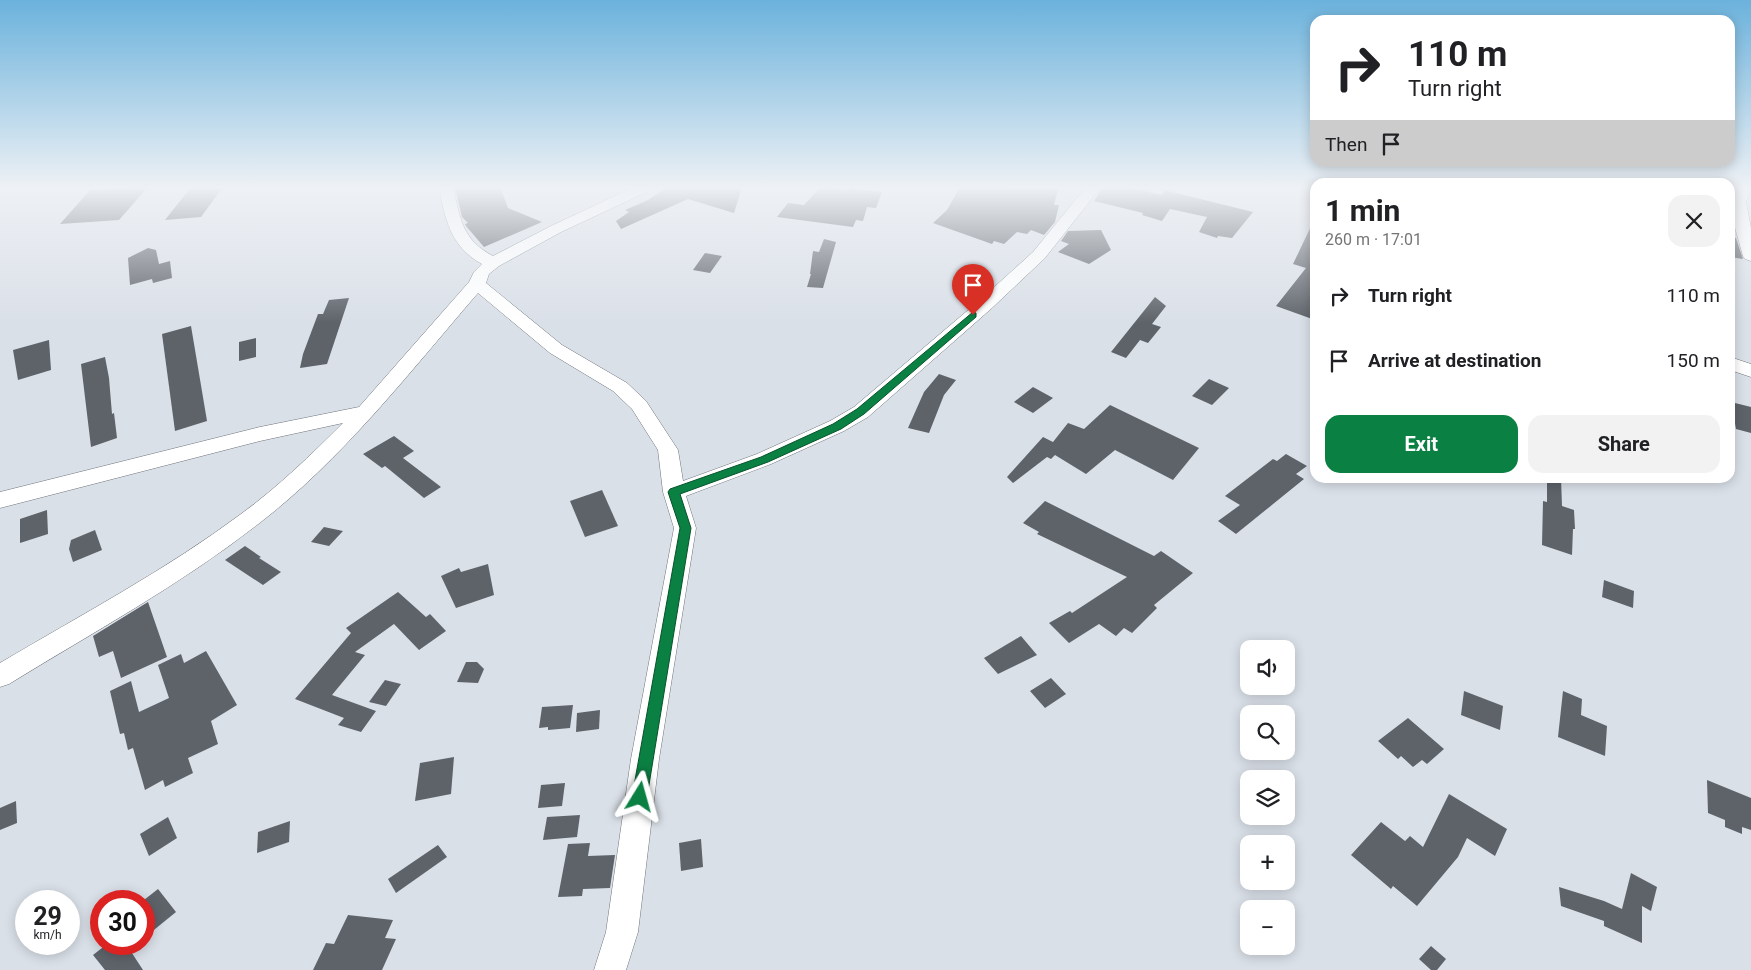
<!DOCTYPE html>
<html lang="en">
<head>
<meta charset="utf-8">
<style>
	:root { --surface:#fff; --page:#f2f2f2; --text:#202124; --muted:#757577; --accent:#0b8043 }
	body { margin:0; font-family:Roboto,sans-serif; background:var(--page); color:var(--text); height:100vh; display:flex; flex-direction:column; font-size:19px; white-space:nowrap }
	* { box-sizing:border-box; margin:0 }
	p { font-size:16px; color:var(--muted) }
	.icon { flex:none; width:28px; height:28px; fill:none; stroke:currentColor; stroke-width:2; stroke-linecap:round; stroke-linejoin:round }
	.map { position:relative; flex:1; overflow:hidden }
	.details { position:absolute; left:1310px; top:178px; width:425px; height:305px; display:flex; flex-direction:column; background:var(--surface); border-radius:15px; box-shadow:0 2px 12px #0003 }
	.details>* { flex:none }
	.guide { position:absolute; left:1310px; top:15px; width:425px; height:152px; border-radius:15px; box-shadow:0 2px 12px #0003; background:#fff; color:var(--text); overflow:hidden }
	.fabs { position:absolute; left:1240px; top:640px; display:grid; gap:10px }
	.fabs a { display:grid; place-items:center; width:55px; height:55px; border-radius:10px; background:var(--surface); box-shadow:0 2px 12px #0003; font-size:25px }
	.speed { position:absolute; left:15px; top:890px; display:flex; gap:10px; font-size:25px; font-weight:700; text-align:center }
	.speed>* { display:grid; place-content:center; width:65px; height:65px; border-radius:50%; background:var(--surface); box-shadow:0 2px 12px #0003; line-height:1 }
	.speed small { font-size:12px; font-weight:400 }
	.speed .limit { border:8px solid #d22; background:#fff; color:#111 }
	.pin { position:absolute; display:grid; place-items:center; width:42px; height:42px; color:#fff; margin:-51px -21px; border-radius:50% 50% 50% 0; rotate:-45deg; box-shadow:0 0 5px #0007 }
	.pin .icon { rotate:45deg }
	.me { position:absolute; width:55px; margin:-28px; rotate:8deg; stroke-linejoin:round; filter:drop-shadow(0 0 4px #0008) }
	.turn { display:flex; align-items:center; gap:18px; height:105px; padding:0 15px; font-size:22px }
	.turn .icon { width:65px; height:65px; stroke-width:2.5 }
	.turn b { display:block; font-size:35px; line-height:42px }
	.then { display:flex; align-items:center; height:48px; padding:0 15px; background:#0003; gap:10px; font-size:19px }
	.round { display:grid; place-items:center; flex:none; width:52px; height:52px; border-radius:15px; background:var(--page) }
	.summary { display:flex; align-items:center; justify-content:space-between; height:85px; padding:0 15px }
	h1 { font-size:30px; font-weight:700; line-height:38px }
	.cta { display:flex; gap:10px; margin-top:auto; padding:10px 15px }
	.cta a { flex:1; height:58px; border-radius:15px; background:var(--accent); color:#fff; font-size:20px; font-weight:700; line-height:58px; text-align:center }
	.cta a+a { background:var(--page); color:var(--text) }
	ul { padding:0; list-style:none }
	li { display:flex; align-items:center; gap:15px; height:65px; padding:0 15px }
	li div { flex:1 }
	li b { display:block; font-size:19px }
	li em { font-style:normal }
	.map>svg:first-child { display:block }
</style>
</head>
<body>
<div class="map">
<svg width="1751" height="970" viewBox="0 0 1751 970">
	<rect width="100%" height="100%" fill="#dae0e8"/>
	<!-- building -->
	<g fill="#5e636a">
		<polygon points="148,187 119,220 60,224 90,190"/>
		<polygon points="191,187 223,187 201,217 165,220"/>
		<polygon points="455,187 500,187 508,208 542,222 484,247 466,226 465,224 468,223 462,217"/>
		<polygon points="664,187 742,187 734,213 688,199 621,229 616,221 629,212 625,210 648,200 663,190"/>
		<polygon points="821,187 849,190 850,188 882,192 876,208 867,207 863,221 856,220 853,227 777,217 788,203 804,205"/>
		<polygon points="960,187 1058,189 1054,205 1059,205 1055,222 1044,235 1031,230 1027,234 1017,232 1004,244 994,241 992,244 933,223 947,210"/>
		<polygon points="1103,187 1127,187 1162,195 1164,190 1253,212 1232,238 1218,236 1217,238 1199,232 1207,217 1170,209 1162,221 1142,215 1143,213 1094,201"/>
		<polygon points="1315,218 1315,320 1276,306 1306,268 1293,264"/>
		<polygon points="1101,230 1111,250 1089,264 1058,252 1069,244 1061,241 1068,231"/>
		<polygon points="1730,238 1736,238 1743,259 1730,257"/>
		<polygon points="824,239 836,242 823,288 807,287 811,274 810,274 813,251 819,252"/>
		<polygon points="148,248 156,250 159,264 170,261 172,278 153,283 152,279 130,285 128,258"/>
		<polygon points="705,253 722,256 710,273 693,270"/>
		<polygon points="1155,297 1166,306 1152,324 1161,327 1148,343 1140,340 1126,358 1111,352"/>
		<polygon points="349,298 327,364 300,368 303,354 318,314 323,314 329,300"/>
		<polygon points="191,326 207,421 175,431 162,334"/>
		<polygon points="256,338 256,357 239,361 239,342"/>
		<polygon points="49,340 51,370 18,380 13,350"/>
		<polygon points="105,357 109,378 112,414 114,413 117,438 91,447 81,364"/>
		<polygon points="939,374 956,380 944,395 929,433 908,428 924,392"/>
		<polygon points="1209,379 1229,388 1212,405 1192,396"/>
		<polygon points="1033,387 1053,398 1033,413 1014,402"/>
		<polygon points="1731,402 1751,407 1751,433 1736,429"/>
		<polygon points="1110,405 1199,448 1173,480 1115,450 1086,474 1055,455 1051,459 1047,457 1013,483 1007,477 1043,437 1053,442 1068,423 1084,429"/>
		<polygon points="394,436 414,451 403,458 441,487 424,498 385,466 382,468 363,454"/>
		<polygon points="1286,454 1307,466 1296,474 1304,479 1236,534 1218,521 1240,505 1225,496 1273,459 1277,461"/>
		<polygon points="1547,478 1561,478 1562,506 1574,510 1575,529 1573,529 1572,555 1542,545 1543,501 1547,502"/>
		<polygon points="602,490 618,526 585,537 570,501"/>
		<polygon points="1045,501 1154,556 1161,551 1193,573 1154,605 1157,608 1132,633 1124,628 1116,636 1099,624 1069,643 1049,623 1070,611 1072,613 1127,577 1037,534 1039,532 1023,523"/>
		<polygon points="47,510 48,534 20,543 20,519"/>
		<polygon points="324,527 343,531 329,546 311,542"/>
		<polygon points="95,530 102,550 73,562 69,549 71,540"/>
		<polygon points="245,546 261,557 259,558 281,572 263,585 225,560"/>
		<polygon points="488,564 494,595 456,608 441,576 459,568 461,572"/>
		<polygon points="1604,580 1634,591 1633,608 1602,597"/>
		<polygon points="398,592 426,617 430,614 446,631 419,650 394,624 355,652 365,655 332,695 376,711 361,732 338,725 344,718 295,699 351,633 346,628"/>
		<polygon points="148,602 167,657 121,678 113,651 99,657 93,636"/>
		<polygon points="1021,636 1037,655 998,674 984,658"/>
		<polygon points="206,651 237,705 211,721 218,744 188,758 193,773 165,787 163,780 145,790 133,748 128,750 124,733 120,734 110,691 131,681 139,712 169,698 158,665 181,654 184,663"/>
		<polygon points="466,662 477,662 484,669 478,683 457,682"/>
		<polygon points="1051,678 1066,694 1045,708 1030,691"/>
		<polygon points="385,680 401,684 386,706 369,702"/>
		<polygon points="1464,691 1503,706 1500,730 1461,715"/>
		<polygon points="1563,691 1582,699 1581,715 1607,726 1605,756 1558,737"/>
		<polygon points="573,705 570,728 548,730 548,727 539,728 542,707"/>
		<polygon points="600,710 599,729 576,732 577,713"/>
		<polygon points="1408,718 1444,749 1427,764 1422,760 1413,767 1401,756 1398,759 1378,741"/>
		<polygon points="454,757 451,794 415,801 420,763"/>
		<polygon points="1707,780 1751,798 1751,830 1742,827 1742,834 1725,827 1725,820 1708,813"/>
		<polygon points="565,783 562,806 538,808 541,785"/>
		<polygon points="1449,794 1507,829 1495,856 1467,838 1458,857 1417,906 1393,886 1391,889 1351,855 1381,822 1405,841 1410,836 1423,847"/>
		<polygon points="16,801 17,823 0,830 0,808"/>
		<polygon points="580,815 577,837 543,840 547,817"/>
		<polygon points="168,817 177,838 149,856 140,834"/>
		<polygon points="290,821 289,842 257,853 258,832"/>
		<polygon points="701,839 703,867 681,871 679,843"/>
		<polygon points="590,843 588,856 615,855 610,888 583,889 582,896 558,897 568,844"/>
		<polygon points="438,845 447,857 396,893 388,879"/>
		<polygon points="1631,873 1657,887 1651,911 1642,906 1642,943 1604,926 1604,921 1561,906 1559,887 1604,901 1622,909"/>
		<polygon points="158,889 176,912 144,938 144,900"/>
		<polygon points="348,915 393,920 385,938 396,939 382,970 313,970 326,943 334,944"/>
		<polygon points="107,944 126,944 143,970 105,970 93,955"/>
		<polygon points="1431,946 1446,959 1437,970 1431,970 1419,959"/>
	</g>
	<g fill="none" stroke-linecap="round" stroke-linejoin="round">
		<defs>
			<g id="street">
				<path d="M439,187h14c7,31 9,53 40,69l58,-30 83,-39h19l-2,3 -90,42 -62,34 -10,8 -3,9 76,62 65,38 19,18 32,49 5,31 74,-27 73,-33 24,-14 126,-107 53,-48 53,-65h15l-56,71 -53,50 -124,109 -24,14 -73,33 -85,32 10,32 -37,231 -21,173 -12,38h-32l12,-38 25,-173 43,-231 -11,-36 -5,-42 -26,-41 -19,-18 -63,-38 -72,-60c-70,81 -136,167 -221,232 -77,60 -165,108 -248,159l-9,3v-24c81,-48 166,-93 241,-149 37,-27 70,-59 102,-91l-83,18 -260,67v-16l260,-65 99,-20 110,-125 5,-10 8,-8c-31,-17 -37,-44 -43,-77z"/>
				<polygon points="1738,187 1751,187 1746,202 1751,228 1751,261 1745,259 1743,256 1732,217 1732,202"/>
				<polygon points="1730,357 1751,364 1751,377 1730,370"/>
			</g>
		</defs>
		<!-- street casing -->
		<use href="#street" stroke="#6f747b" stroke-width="1"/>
		<!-- street -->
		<use href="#street" fill="#fff" fill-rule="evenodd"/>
	</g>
	<!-- sky -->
	<linearGradient id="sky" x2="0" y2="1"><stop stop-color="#6bb2dc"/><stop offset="0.58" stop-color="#eef1f5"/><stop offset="1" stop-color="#eef1f5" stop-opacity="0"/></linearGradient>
	<rect width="1751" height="323" fill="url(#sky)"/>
	<!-- route -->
	<polygon fill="#0b8043" stroke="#07532c" points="973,312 976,313 976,317 864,414 841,429 768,462 680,494 691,528 647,797 645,802 640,804 634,802 632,797 680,528 668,492 670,489 761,457 833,424 857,409"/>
</svg>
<div class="fabs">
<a><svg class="icon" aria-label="sound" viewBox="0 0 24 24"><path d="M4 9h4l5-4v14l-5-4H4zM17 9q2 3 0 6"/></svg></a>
<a><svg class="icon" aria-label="search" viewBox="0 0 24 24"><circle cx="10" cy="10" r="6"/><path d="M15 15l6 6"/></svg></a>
<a><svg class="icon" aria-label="layers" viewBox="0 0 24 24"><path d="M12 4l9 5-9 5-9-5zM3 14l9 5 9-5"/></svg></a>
<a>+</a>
<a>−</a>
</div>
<div class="speed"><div>29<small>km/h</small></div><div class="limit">30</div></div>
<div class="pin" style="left:973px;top:315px;background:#d93025"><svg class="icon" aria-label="arrive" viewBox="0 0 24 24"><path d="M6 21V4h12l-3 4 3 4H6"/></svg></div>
<svg class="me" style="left:640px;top:797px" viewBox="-20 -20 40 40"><path d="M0-17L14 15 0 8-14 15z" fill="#0b8043" stroke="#fff" stroke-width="4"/></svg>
<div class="guide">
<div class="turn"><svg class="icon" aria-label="right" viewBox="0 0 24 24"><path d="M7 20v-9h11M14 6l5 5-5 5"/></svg><div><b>110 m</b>Turn right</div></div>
<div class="then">Then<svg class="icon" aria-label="arrive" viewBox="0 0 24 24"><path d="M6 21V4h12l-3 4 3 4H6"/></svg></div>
</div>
<section class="details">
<div class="summary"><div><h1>1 min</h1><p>260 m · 17:01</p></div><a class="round"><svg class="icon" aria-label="close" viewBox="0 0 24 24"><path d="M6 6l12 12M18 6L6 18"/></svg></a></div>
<ul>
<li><svg class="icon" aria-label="right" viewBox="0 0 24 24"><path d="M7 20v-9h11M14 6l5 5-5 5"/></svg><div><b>Turn right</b></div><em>110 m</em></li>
<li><svg class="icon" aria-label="arrive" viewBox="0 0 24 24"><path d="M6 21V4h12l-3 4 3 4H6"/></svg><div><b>Arrive at destination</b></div><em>150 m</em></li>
</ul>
<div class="cta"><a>Exit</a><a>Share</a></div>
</section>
</div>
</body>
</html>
